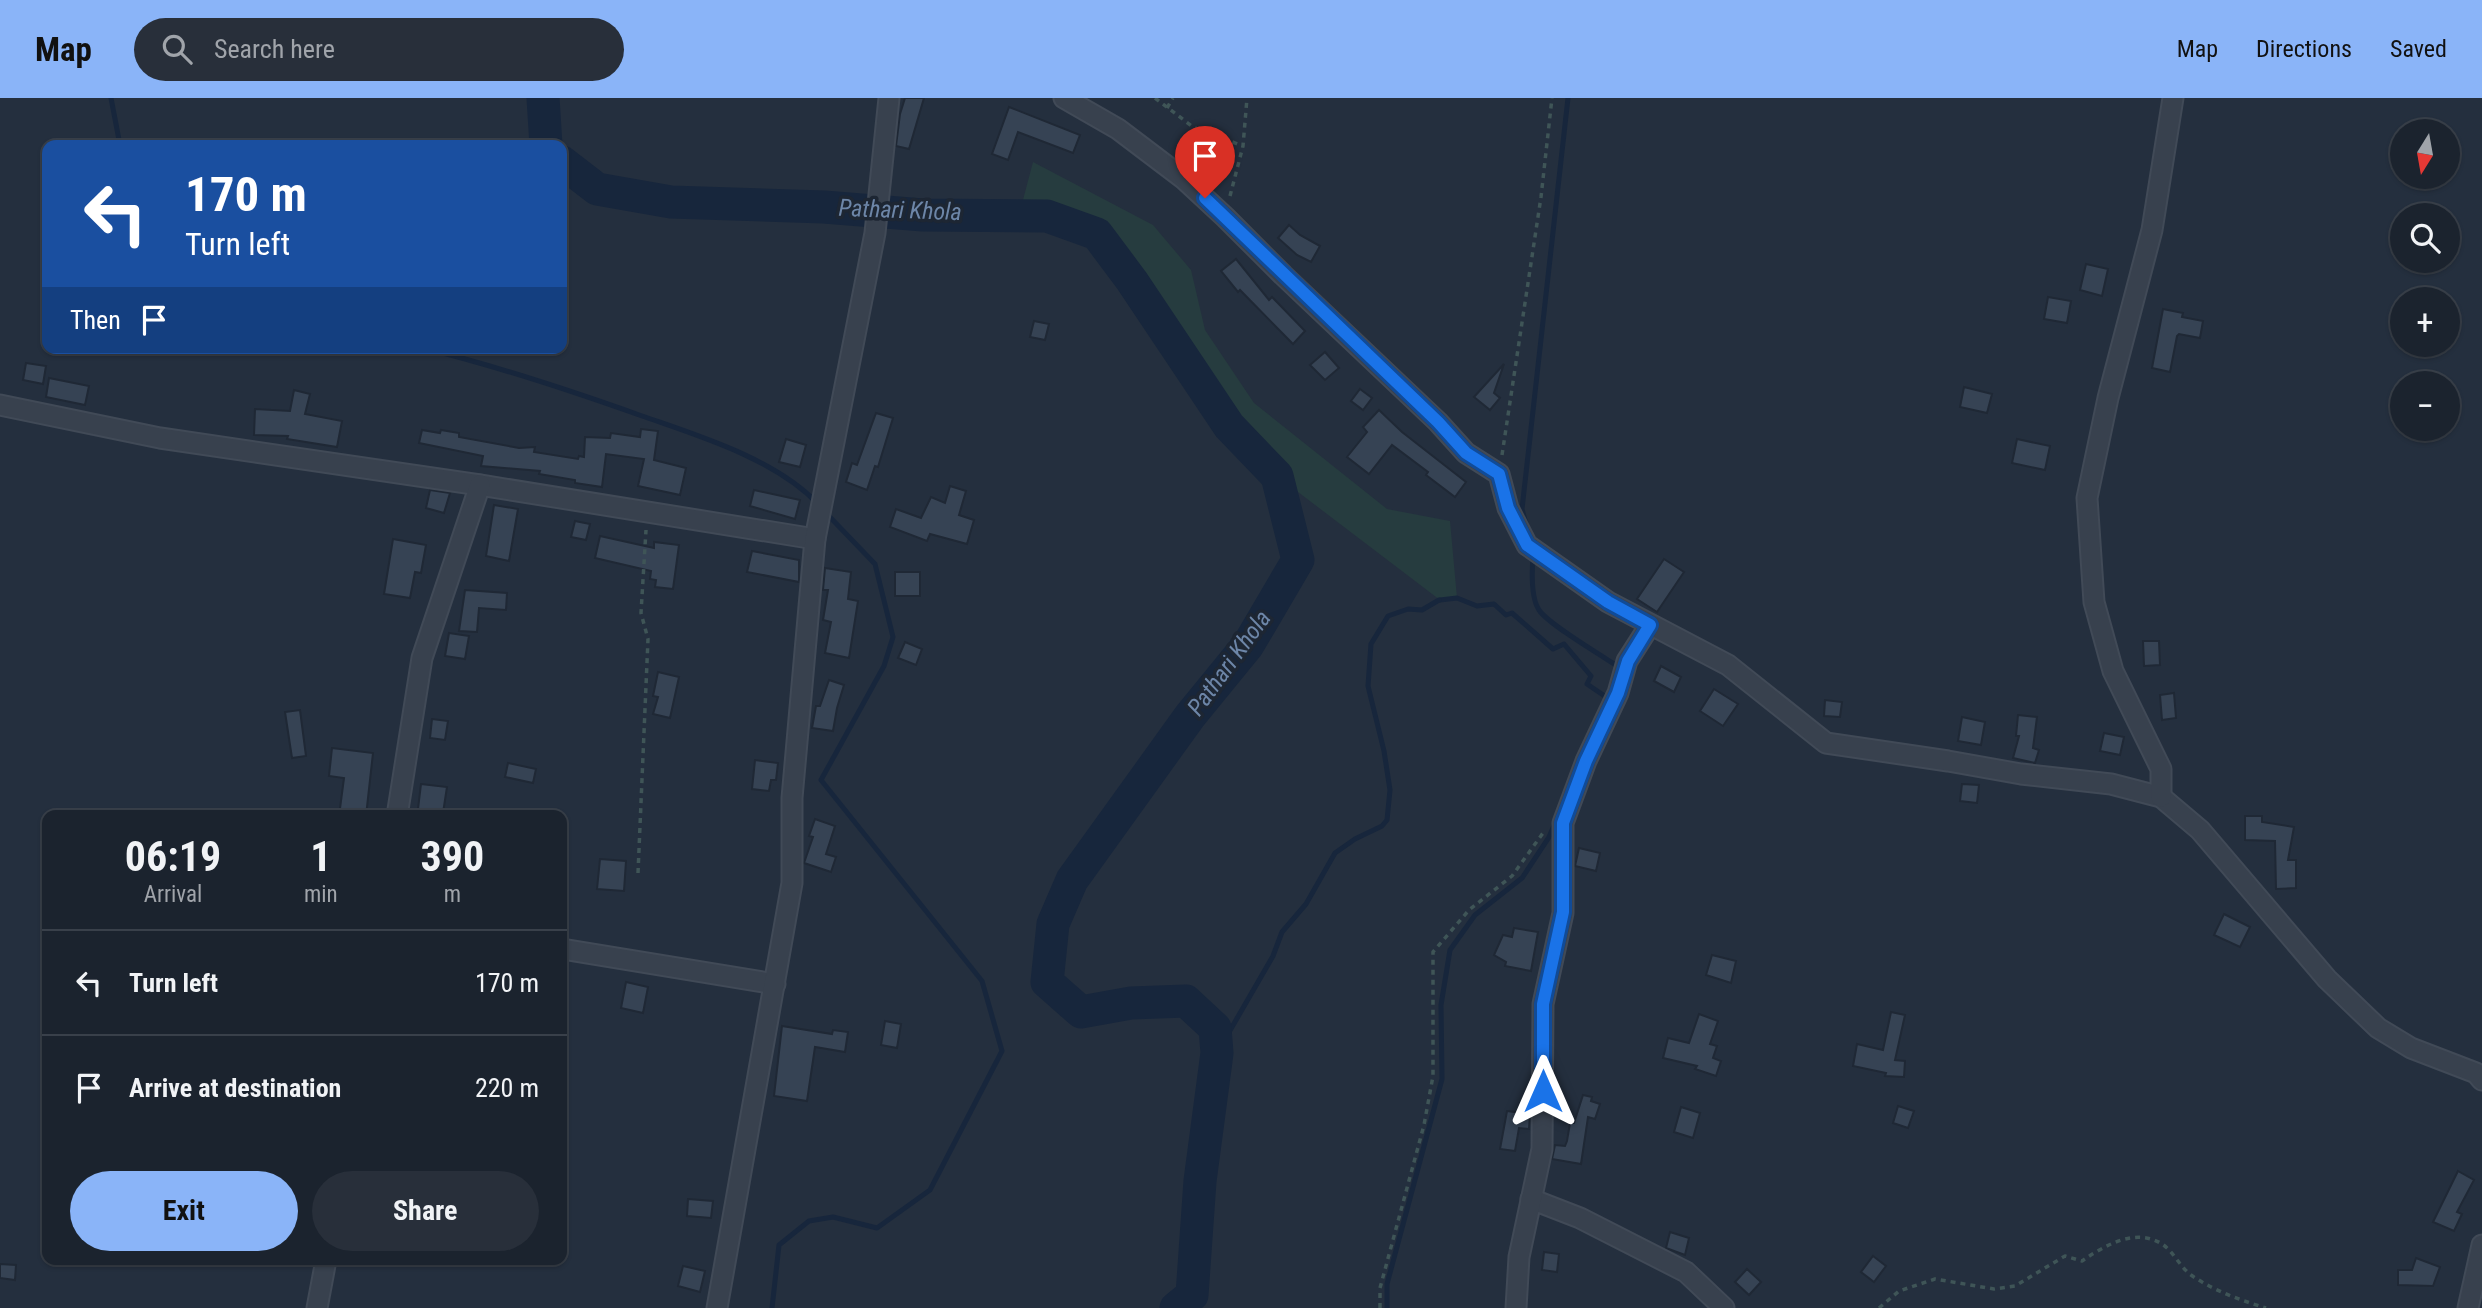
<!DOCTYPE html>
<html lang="en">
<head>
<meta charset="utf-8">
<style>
	:root { --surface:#1b232e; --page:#282f3a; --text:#f1f3f6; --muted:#a0a4aa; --line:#39404a; --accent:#8ab4f8 }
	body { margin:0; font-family:"Roboto Condensed",sans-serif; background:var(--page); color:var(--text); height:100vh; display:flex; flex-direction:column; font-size:26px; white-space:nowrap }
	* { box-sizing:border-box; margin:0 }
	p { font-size:23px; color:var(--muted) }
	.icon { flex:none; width:38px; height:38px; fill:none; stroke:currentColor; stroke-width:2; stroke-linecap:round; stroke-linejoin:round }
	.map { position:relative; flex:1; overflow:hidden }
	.side { position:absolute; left:42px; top:712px; width:525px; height:455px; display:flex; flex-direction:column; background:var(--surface); border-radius:14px; box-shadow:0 2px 5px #0004,0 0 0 2px var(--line) }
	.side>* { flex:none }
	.top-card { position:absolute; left:42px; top:42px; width:525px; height:214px; border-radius:14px; box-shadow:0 2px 5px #0004,0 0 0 2px var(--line); background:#1a4fa0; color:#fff; overflow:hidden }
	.needle { width:46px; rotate:191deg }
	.fabs { position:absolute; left:2390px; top:21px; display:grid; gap:14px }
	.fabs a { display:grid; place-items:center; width:70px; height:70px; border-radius:50%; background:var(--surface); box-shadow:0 2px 5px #0004,0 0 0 2px var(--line); font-size:35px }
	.pin { position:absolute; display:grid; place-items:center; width:60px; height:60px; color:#fff; margin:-72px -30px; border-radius:50% 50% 50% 0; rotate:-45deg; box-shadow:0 0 7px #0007 }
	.pin .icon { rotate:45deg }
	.me { position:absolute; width:77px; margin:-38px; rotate:0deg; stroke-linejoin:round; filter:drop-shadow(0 0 5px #0008) }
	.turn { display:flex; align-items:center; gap:24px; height:147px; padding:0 28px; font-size:32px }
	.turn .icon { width:91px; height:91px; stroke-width:2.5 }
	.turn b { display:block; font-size:49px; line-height:60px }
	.then { display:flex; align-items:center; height:66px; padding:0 28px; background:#0003; gap:14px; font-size:26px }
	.eta { display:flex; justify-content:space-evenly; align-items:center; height:119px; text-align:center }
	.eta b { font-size:42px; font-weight:700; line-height:49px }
	.cta { display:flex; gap:14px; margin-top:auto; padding:14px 28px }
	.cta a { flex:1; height:80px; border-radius:42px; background:var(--accent); color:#111; font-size:28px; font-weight:700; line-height:80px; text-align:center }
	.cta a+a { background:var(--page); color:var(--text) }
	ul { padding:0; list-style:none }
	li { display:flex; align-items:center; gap:21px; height:105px; padding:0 28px; border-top:2px solid var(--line) }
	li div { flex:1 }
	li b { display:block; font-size:26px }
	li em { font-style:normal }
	header { display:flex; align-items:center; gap:42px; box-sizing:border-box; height:98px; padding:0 35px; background:var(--accent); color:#111 }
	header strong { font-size:33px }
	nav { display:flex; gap:38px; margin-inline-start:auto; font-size:24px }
	.search { width:490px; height:63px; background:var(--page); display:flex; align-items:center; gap:18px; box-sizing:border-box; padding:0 24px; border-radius:38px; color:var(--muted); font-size:26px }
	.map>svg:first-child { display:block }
</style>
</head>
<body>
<header>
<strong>Map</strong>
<div class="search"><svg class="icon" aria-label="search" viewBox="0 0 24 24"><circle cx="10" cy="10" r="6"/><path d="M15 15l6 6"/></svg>Search here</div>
<nav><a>Map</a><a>Directions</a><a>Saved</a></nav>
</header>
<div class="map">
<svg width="2482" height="1210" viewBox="0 0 2482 1210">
	<rect width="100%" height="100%" fill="#242f3e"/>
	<!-- green -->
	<polygon fill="#263c3f" points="1033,64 1153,127 1191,172 1205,232 1254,305 1387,411 1450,423 1457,500 1440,502 1277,378 1229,328 1132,184 1097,136 1047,118 1019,117"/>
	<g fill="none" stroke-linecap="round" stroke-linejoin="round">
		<!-- stream -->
		<g stroke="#17263c" stroke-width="5">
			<polyline points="111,0 120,47"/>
			<path d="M423,250c74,18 146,42 219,68 57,20 133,43 175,87"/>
			<polyline points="1526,426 1522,411 1568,0"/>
			<path d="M1533,459c-1,13 -2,41 6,53 9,14 63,46 80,57l-1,2"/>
			<polyline points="1440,502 1457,500 1477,508 1494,506 1506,517 1512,515 1553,551 1564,546 1591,578 1587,586 1609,601"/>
			<polyline points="1217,955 1273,858 1282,834 1306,806 1335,755 1355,741 1382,728 1387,722 1390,692 1384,653 1368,588 1371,546 1388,518 1408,511 1422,512 1439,502"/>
			<polyline points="772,1210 779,1147 809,1123 833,1119 877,1130 930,1092 1002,953 982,883 821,682 884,568 893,539 875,466 826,415"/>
			<polyline points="1387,1210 1387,1186 1442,981 1441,907 1450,852 1475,817 1522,780 1549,739 1556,723"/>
		</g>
		<!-- river -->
		<g stroke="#17263c" stroke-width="33">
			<polyline points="543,0 546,47"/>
			<polyline points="562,64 597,91 671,104 824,109 923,117 1047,118 1097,136 1132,183 1229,328 1277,378 1298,462 1248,547 1190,618 1072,782 1053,826 1047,884 1081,914 1131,905 1186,903 1215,930 1217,955 1200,1083 1192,1197 1176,1210"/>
		</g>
	</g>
	<!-- building -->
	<g fill="#364354" stroke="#1f2835" stroke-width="2">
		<polygon points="905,0 924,0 909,51 896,48 900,16"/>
		<polygon points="1009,9 1080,37 1073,55 1018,34 1008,62 992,56"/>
		<polygon points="1289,127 1300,137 1320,148 1311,164 1297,157 1278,140"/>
		<polygon points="1236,161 1269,202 1272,199 1305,233 1293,246 1240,192 1238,194 1221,173"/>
		<polygon points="2086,166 2108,171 2102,198 2080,192"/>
		<polygon points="2048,199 2071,203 2067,225 2044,221"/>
		<polygon points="2163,211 2183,215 2182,219 2203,223 2200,240 2179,236 2177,238 2170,274 2152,270"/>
		<polygon points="1034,223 1049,226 1045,242 1030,239"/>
		<polygon points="1325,254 1339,270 1325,282 1310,267"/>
		<polygon points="26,265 46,268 43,286 23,282"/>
		<polygon points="1504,266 1494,295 1500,300 1490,312 1474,299"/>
		<polygon points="49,280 89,288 85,307 46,299"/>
		<polygon points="1964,289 1992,296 1987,315 1960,309"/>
		<polygon points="1360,291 1372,300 1363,312 1351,303"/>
		<polygon points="294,292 310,296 305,316 342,323 337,349 287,341 288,338 254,337 255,311 290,313"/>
		<polygon points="1379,312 1402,334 1466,384 1455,399 1426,377 1428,374 1392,347 1369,376 1347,359 1367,334 1363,329"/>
		<polygon points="876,315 893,320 878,369 875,368 867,392 846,384 852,365 857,367"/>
		<polygon points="641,331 658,333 654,362 686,370 680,397 638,388 644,361 606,356 602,389 575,385 575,382 539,376 540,373 481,368 483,358 419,345 422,332 440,335 441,332 459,335 459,339 519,350 535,349 534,354 578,361 579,358 584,359 585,339 610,340 611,335 640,339"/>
		<polygon points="786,341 806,347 800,369 779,364"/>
		<polygon points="2017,341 2050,348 2045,372 2012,365"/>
		<polygon points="950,388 966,393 959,417 974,422 967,446 930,436 927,443 890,429 896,411 921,420 931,399 945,405"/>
		<polygon points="430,392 450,395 444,415 426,410"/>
		<polygon points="754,392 800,402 795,421 750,408"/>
		<polygon points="494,407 518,411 509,463 486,458"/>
		<polygon points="575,423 590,426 586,442 571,439"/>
		<polygon points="600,438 654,450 654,444 679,447 673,491 655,489 656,482 650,481 651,473 595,460"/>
		<polygon points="393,441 426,447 421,475 415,474 410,500 384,496"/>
		<polygon points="752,453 799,462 799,484 747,474"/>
		<polygon points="1664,461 1684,474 1657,514 1637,501"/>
		<polygon points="825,470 851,474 848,501 858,503 849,560 825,555 831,524 823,522 828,492 823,492"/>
		<rect x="895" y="474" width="25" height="24"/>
		<polygon points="465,492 507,495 506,512 479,510 477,534 459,533"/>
		<polygon points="449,535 469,538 465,561 445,558"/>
		<polygon points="2143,543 2159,543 2160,567 2144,568"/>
		<polygon points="905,544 922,551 916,567 898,560"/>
		<polygon points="1661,568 1681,579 1674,594 1654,583"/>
		<polygon points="658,574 679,579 670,620 653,616 658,599 653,598"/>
		<polygon points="829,582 844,587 837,610 833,633 812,630 816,608 820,608"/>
		<polygon points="1714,591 1738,606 1723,628 1700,613"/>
		<polygon points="2174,595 2176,620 2162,622 2160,597"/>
		<polygon points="1825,602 1842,604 1840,619 1824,618"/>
		<polygon points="300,612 306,658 292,660 285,614"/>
		<polygon points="2018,617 2037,619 2033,650 2039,652 2035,665 2013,660 2019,638 2016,638"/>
		<polygon points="1962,619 1985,624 1981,647 1958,643"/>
		<polygon points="432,621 448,623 445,642 430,640"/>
		<polygon points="2104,635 2124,639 2120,657 2100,653"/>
		<polygon points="332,650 373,655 366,718 339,718 344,680 329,678"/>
		<polygon points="755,662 778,665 776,682 771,682 769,693 752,691"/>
		<polygon points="508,665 536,671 533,685 505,679"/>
		<polygon points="421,686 447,689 443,715 418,711"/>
		<polygon points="1962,686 1979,687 1977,705 1960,703"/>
		<polygon points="2245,718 2262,718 2262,724 2294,729 2288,762 2296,762 2296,790 2276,791 2275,743 2245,742"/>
		<polygon points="815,721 835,728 826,756 836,759 831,774 804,765 813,739 809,738"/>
		<polygon points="1579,750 1600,755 1596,773 1575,768"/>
		<polygon points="600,761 626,763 624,793 597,791"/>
		<polygon points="2224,816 2250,829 2240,849 2214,837"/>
		<polygon points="1514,830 1538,834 1531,873 1505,868 1506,864 1494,857 1503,837 1512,839"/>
		<polygon points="1712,857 1736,863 1731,885 1706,877"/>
		<polygon points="626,884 648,889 643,915 621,910"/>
		<polygon points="1891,914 1905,917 1895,962 1905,963 1904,979 1885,978 1886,975 1853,968 1857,946 1883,952"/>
		<polygon points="1699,916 1718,923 1710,946 1717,948 1713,960 1721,963 1716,978 1695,971 1697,968 1663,960 1668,940 1689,945"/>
		<polygon points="885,923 901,926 897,950 881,947"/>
		<polygon points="782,928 832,936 833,932 848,934 845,954 815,949 807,1003 774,998"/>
		<polygon points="1583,997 1592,999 1591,1003 1600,1006 1595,1021 1588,1019 1581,1066 1552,1061 1555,1047 1565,1048 1567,1043 1570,1025 1574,1025"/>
		<polygon points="1898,1008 1914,1013 1908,1030 1893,1025"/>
		<polygon points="1681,1009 1700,1015 1693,1040 1674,1034"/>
		<polygon points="1507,1013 1530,1016 1529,1031 1519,1030 1515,1053 1500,1051"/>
		<polygon points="2458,1073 2474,1082 2457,1114 2462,1116 2454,1133 2433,1124"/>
		<polygon points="688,1101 713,1103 711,1120 687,1118"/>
		<polygon points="1670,1134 1689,1140 1685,1157 1666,1150"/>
		<polygon points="1544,1154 1559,1156 1557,1174 1542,1172"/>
		<polygon points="1873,1158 1886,1168 1874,1184 1861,1174"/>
		<polygon points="2416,1160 2440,1169 2433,1188 2398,1187 2398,1172 2412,1172"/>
		<polygon points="0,1166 16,1167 15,1182 0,1180"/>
		<polygon points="683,1168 705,1173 700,1194 678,1188"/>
		<polygon points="1747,1171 1761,1184 1749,1197 1735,1184"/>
	</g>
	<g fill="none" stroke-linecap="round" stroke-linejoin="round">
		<defs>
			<g id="street">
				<polyline points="1064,0 1118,31 1184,81 1225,119 1283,177 1438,324 1466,355 1499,376 1508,410 1527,447 1608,504 1728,567 1826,645 1948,663 2021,676 2111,686 2161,699 2200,732 2327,881 2378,930 2411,950 2476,975 2482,982"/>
				<polyline points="0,307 160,340 480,387 815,441"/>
				<polyline points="2161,699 2161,671 2113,573 2094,504 2087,400 2108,300 2152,132 2173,0"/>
				<polyline points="397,718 422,560 480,387"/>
				<polyline points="562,851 775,886"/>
				<polyline points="1531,1101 1580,1120 1686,1174 1724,1210"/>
				<polyline points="317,1210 326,1162"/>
				<polyline points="717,1210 792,785 792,700 815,441 875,135 889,0"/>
				<polyline points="1516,1210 1519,1159 1542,1051 1543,906 1563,815 1563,725 1586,663 1618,595 1627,563 1650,527"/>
				<polyline points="2468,1210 2482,1147"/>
			</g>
		</defs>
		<!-- street casing -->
		<use href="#street" stroke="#414a57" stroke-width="23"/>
		<!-- path -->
		<g stroke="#3f5557" stroke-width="3.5" stroke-dasharray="5 5" stroke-linecap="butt">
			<polyline points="1155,0 1193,29 1243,48"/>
			<polyline points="1167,10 1173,0"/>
			<polyline points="1230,98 1243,48 1247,0"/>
			<polyline points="1502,357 1541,99 1552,0"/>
			<polyline points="638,775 648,541 641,515 646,432"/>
			<polyline points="1380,1210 1380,1190 1424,1027 1433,978 1433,854 1469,812 1512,778 1543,735"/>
			<path d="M1879,1210l20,-17 36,-12 59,10 21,-3 50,-30 17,5c22,-15 53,-34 80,-17 11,7 18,23 29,31 23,16 49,25 75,33"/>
		</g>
		<!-- street -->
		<use href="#street" stroke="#38414e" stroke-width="19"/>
	</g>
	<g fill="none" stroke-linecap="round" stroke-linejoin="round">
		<defs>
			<polyline id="route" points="1205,100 1438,324 1466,355 1499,376 1508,410 1527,447 1608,504 1650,527 1628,563 1618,595 1586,663 1563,725 1563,814 1543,906 1543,993"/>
		</defs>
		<!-- route casing -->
		<use href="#route" stroke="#114b97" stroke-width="18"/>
		<!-- route -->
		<use href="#route" stroke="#1a73e8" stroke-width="12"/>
	</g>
	<g text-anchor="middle" stroke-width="7" stroke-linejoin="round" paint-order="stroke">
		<!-- water labels -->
		<g font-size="24" font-style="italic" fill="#6d86a8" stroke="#1d2633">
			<text transform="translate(900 112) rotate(2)" y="8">Pathari Khola</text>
			<text transform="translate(1229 565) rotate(-54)" y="8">Pathari Khola</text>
		</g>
	</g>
</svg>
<div class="fabs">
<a><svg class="needle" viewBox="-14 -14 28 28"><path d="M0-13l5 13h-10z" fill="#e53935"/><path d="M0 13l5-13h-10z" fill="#a0a4aa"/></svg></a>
<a><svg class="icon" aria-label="search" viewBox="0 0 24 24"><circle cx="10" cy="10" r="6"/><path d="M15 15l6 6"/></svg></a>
<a>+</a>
<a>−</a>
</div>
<div class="pin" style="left:1205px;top:100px;background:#d93025"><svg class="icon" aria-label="arrive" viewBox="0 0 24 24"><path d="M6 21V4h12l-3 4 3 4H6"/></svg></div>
<svg class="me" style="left:1543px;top:993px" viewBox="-20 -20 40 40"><path d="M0-17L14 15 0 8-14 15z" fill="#1a73e8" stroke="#fff" stroke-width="4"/></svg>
<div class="top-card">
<div class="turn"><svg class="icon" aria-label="left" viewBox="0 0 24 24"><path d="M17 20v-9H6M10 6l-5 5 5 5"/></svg><div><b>170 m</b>Turn left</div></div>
<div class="then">Then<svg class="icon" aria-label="arrive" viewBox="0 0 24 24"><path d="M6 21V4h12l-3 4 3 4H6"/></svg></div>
</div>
<section class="side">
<div class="eta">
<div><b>06:19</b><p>Arrival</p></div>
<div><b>1</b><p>min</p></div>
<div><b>390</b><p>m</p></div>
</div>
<ul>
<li><svg class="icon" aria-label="left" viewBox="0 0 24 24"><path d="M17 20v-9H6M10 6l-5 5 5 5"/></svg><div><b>Turn left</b></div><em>170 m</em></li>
<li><svg class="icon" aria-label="arrive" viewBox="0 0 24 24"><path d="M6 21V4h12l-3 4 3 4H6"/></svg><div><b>Arrive at destination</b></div><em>220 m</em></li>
</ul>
<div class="cta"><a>Exit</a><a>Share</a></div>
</section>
</div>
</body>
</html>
